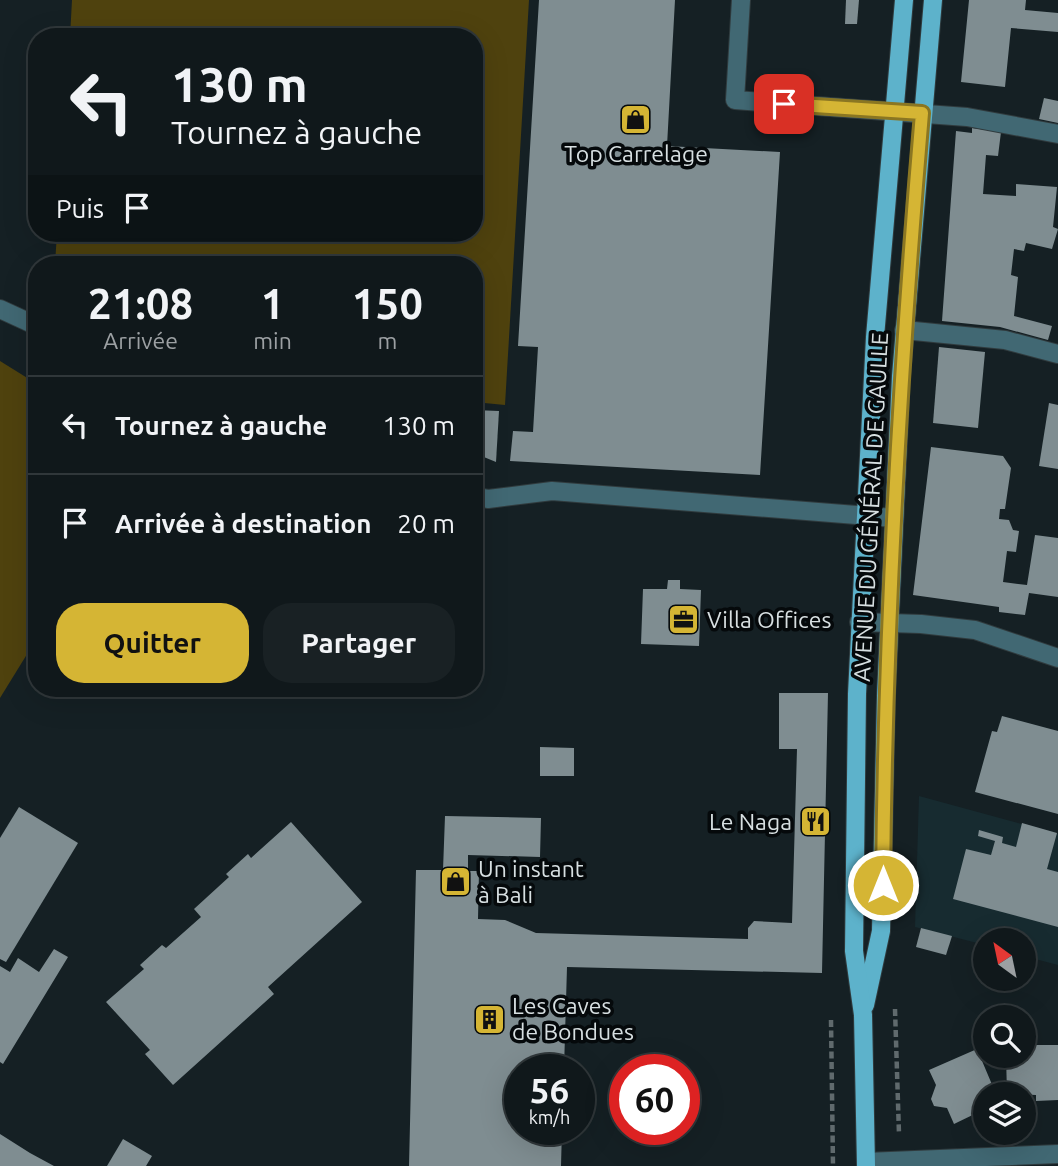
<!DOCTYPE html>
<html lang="fr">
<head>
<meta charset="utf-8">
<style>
	:root { --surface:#10181b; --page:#192124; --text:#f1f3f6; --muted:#9ca0a3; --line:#30373a; --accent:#d5b534 }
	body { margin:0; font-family:Ubuntu,sans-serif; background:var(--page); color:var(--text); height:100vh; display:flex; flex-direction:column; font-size:26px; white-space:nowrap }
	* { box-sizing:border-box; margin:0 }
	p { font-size:23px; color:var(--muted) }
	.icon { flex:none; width:38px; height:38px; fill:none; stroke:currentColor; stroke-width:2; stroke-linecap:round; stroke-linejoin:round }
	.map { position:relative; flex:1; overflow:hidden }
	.sheet { position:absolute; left:28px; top:256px; width:455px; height:441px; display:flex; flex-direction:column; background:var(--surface); border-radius:28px; box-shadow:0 7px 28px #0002,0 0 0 2px var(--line) }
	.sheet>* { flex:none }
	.banner { position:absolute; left:28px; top:28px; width:455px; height:214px; border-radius:28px; box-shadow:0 7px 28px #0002,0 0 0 2px var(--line); background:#10181b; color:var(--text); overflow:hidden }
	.needle { width:46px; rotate:327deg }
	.controls { position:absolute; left:973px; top:928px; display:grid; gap:14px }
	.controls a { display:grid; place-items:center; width:63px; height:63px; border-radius:50%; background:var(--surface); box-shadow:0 7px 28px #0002,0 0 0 2px var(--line); font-size:35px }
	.speed { position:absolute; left:504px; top:1054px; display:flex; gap:14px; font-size:35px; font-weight:700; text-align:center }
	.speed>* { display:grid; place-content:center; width:91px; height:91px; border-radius:50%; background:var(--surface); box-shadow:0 7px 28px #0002,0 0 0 2px var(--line); line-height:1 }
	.speed small { font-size:18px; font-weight:400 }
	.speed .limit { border:10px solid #d22; background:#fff; color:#111 }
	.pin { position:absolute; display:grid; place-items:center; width:60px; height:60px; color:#fff; margin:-30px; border-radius:14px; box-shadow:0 4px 10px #0006 }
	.me { position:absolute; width:77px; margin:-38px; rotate:0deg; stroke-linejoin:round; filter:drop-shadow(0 0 5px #0008) }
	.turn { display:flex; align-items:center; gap:24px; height:147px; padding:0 28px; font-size:32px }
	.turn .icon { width:91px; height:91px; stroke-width:2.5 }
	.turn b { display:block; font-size:49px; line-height:60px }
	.then { display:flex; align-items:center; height:66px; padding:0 28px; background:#0003; gap:14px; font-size:26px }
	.eta { display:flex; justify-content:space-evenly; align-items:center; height:119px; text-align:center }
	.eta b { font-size:42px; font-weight:700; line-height:49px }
	.button { display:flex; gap:14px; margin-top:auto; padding:14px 28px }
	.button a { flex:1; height:80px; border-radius:28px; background:var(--accent); color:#111; font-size:28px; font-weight:700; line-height:80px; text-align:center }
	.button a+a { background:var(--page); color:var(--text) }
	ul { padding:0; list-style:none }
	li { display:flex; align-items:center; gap:21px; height:98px; padding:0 28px; border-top:2px solid var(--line) }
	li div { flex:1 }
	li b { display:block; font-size:26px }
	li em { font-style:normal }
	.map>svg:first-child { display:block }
</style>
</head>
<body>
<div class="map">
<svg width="1058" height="1166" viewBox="0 0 1058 1166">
	<rect width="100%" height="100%" fill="#152024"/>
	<!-- built -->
	<polygon fill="#172b30" points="919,796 1058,834 1058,965 1024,956 1024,940 985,940 985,945 915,927"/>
	<!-- green -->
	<g fill="#4f420e">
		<polygon points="72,0 529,0 505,405 474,402 474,264 55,264 57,233 474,233 474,37 70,37"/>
		<polygon points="0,361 37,384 37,638 0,698"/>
	</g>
	<!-- building -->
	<g fill="#7f8d91">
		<polygon points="539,0 675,0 667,146 780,152 760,475 510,461 513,431 533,432 538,347 518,346"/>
		<polygon points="846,0 859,0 857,24 845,24"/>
		<polygon points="969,0 1026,0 1025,10 1058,13 1058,32 1011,28 1005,87 961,82"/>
		<polygon points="1044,98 1058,101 1058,123 1039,119"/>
		<polygon points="972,128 1001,132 998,156 986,155 983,194 1016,196 1016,184 1057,187 1053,227 1058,229 1052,249 1026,243 1024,251 1014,249 1011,275 1018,277 1014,316 1052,326 1048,340 1000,327 942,321 956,131 972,133"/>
		<polygon points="939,347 985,352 978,428 933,423"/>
		<polygon points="1049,403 1058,405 1058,469 1039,466"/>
		<polygon points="474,410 499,411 496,462 474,453"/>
		<polygon points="931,447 1003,456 1011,468 1005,509 1000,509 999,519 1009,520 1013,530 1019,531 1016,552 1007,551 1003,582 1027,585 1035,535 1058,538 1058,597 1029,593 1025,615 999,612 999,607 913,595"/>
		<polygon points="668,580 680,580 680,589 701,590 699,646 641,644 643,589 667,589"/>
		<polygon points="779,693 828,693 822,973 567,967 564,1069 520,1069 520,1129 562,1129 561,1166 409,1166 416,870 443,870 445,816 541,818 540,857 468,855 468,871 479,871 478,919 505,920 536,933 748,939 748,928 754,921 792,923 797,749 779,749"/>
		<polygon points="1002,716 1058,731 1058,814 975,792 992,731 997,732"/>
		<polygon points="540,747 574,748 574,776 540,776"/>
		<polygon points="19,807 78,843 6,962 0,959 0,838"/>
		<polygon points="291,822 362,902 268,987 274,994 173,1085 145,1054 150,1050 106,1002 144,969 140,965 162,945 166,948 201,917 194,909 229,877 226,874 248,854 251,858"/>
		<polygon points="1022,823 1057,833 1047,869 1058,872 1058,927 953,899 966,849 991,855 995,841 978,836 979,830 1003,837 1002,843 1016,847"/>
		<polygon points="921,928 952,936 946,955 916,947"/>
		<polygon points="54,949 68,957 3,1064 0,1062 0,966 10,972 18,958 39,972"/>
		<polygon points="1024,1045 1058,1045 1058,1100 1036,1101 1036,1095 1007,1094 1006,1055 1024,1055"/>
		<polygon points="977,1049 996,1094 985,1094 985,1109 954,1124 947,1108 934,1106 931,1099 936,1085 929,1070"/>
		<polygon points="0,1134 30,1153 54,1166 0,1166"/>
		<polygon points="123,1139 152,1156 146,1166 107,1166"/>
	</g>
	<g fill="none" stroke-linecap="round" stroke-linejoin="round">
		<defs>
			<g id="minor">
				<polyline points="741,0 735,100 967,117 1058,134"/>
				<polyline points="0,309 37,326"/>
				<polyline points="904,330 1005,340 1058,354"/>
				<polyline points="474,496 488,499 552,491 894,518"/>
				<polyline points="859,622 921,624 975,630 1058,658"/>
				<polyline points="866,1162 1058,1154"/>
			</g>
			<g id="major">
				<polyline points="865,1005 881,931 886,696 901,376 933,0"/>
				<polyline points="866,1166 863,1015 854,951 857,694 875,337 904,0"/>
			</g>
		</defs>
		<!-- minor casing -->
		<use href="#minor" stroke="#303b3e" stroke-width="20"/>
		<!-- major casing -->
		<use href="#major" stroke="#303b3e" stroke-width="20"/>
		<!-- path -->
		<g stroke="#606a6d" stroke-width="4.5" stroke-dasharray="7 3.5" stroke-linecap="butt">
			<polyline points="895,1009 899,1134"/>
			<polyline points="831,1020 833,1166"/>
		</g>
		<!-- minor -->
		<use href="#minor" stroke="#416873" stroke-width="18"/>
		<!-- major -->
		<use href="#major" stroke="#5db2cb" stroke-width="18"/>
	</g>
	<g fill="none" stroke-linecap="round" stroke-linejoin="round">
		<defs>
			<path id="route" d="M784,104l138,9c-22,257 -37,514 -39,772"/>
		</defs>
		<!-- route casing -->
		<use href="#route" stroke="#8a7622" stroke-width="18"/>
		<!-- route -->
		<use href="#route" stroke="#d5b534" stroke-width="12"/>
	</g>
	<!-- icons -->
	<defs>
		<symbol id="shop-square" viewBox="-11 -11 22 22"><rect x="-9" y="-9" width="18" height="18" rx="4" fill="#d5b534" stroke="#05090b"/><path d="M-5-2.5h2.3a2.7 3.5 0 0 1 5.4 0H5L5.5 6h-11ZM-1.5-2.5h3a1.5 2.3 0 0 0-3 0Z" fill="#111"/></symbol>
		<symbol id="office-square" viewBox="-11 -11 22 22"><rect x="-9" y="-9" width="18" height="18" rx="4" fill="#d5b534" stroke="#05090b"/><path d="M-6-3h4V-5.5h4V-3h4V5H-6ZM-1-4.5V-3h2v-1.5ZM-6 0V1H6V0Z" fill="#111"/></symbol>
		<symbol id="restaurant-square" viewBox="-11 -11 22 22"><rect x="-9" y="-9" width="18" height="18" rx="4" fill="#d5b534" stroke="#05090b"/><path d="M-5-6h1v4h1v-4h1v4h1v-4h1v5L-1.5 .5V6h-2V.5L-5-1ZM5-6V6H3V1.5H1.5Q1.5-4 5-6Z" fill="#111"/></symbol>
		<symbol id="building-square" viewBox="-11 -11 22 22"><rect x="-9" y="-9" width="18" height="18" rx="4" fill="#d5b534" stroke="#05090b"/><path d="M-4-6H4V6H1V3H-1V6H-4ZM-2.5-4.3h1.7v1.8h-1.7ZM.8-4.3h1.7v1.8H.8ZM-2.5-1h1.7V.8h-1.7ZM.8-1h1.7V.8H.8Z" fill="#111"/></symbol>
	</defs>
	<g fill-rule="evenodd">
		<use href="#shop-square" x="618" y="102" width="35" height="35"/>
		<use href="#office-square" x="666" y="602" width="35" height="35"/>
		<use href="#restaurant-square" x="798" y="804" width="35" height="35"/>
		<use href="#shop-square" x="438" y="864" width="35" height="35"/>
		<use href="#building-square" x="472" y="1002" width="35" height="35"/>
	</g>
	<g text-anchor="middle" stroke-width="7" stroke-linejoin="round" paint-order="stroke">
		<!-- poi labels -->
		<g font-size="23" fill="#d7dfe1" stroke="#05090b" text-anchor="start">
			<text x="636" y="162" text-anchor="middle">Top Carrelage</text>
			<text x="707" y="628">Villa Offices</text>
			<text x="792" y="830" text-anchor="end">Le Naga</text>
			<text x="478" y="877">Un instant<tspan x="478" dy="26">à Bali</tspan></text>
			<text x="512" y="1014">Les Caves<tspan x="512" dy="26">de Bondues</tspan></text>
		</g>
		<!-- street labels -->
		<g font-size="23" fill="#d7dfe1" stroke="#05090b">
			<text transform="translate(871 507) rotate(-87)" y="8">AVENUE DU GÉNÉRAL DE GAULLE</text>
		</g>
	</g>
</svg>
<div class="controls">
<a><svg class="needle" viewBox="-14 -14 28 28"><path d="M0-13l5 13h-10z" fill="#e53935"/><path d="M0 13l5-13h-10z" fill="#9ca0a3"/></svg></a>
<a><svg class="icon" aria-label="search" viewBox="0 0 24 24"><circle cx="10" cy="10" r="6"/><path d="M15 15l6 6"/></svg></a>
<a><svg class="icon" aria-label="layers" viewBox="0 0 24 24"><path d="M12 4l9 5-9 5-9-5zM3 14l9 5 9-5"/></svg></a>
</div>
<div class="speed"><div>56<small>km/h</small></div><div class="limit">60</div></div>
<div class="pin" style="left:784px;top:104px;background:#d93025"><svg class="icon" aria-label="arrive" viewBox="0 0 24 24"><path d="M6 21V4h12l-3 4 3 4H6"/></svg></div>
<svg class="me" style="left:883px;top:885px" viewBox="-20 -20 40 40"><circle r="17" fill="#d5b534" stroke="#fff" stroke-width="3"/><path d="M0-11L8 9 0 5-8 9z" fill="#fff"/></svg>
<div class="banner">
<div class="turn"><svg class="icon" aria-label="left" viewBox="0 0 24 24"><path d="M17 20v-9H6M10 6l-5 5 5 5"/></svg><div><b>130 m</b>Tournez à gauche</div></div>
<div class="then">Puis<svg class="icon" aria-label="arrive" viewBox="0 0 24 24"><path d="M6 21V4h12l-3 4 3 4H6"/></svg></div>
</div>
<section class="sheet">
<div class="eta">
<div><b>21:08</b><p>Arrivée</p></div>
<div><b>1</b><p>min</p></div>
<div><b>150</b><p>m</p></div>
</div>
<ul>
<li><svg class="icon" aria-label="left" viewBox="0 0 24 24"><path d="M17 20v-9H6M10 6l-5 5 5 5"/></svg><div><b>Tournez à gauche</b></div><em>130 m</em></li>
<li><svg class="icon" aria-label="arrive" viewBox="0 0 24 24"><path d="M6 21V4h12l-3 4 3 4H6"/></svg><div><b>Arrivée à destination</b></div><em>20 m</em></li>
</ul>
<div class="button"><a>Quitter</a><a>Partager</a></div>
</section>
</div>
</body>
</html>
